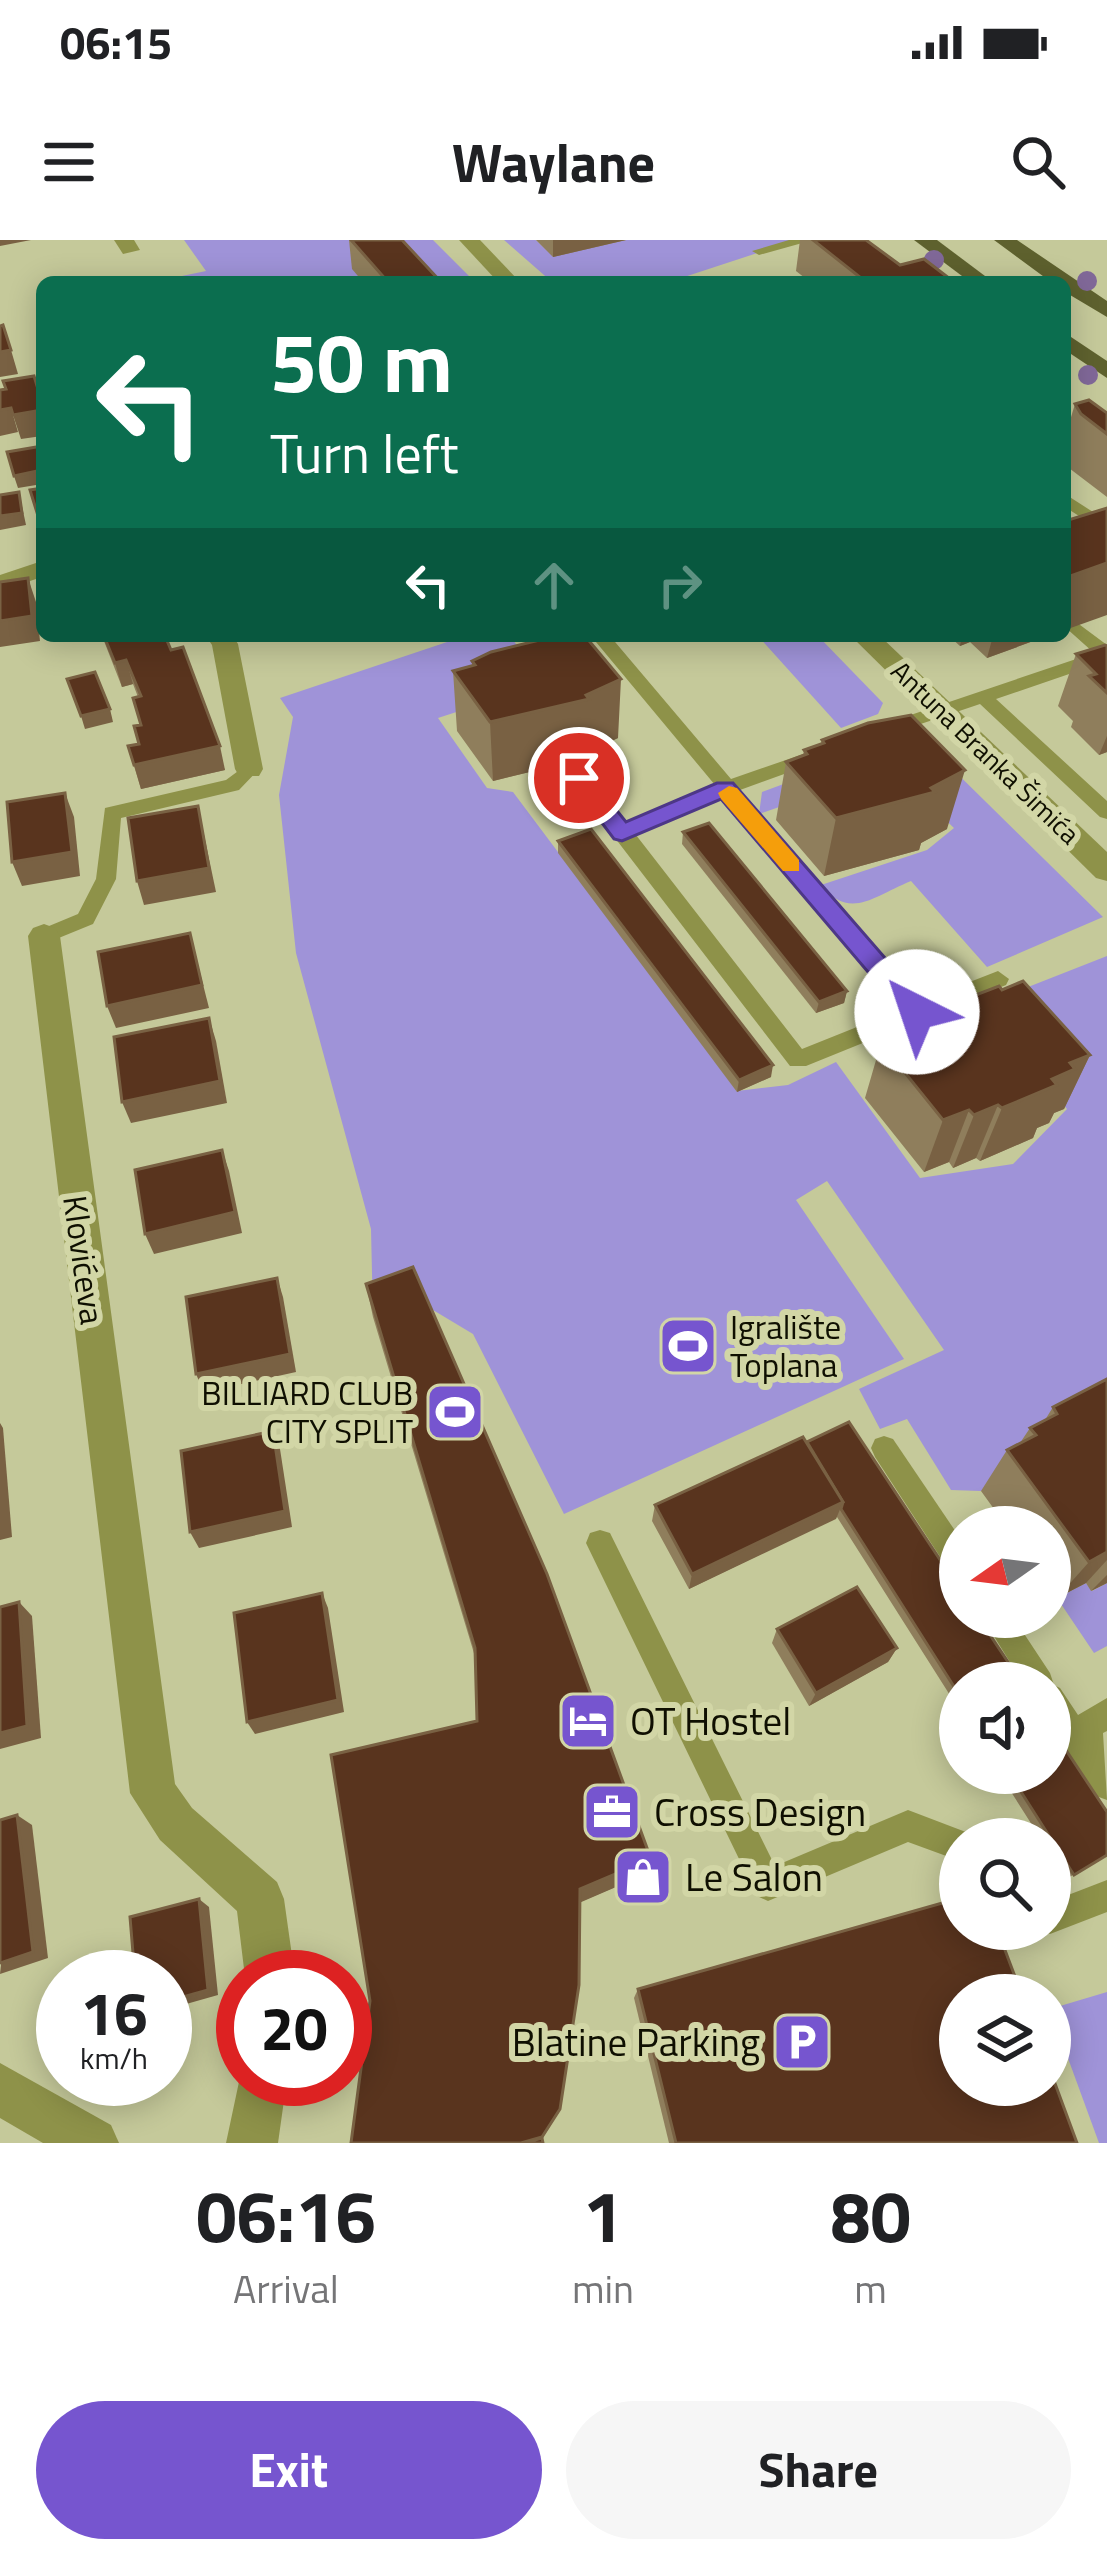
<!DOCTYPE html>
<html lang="en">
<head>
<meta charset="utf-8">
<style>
	:root { --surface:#fff; --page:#f6f6f6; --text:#202124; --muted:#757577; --accent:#7655cf }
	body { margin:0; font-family:"Titillium Web",sans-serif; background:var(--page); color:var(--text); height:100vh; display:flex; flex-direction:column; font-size:45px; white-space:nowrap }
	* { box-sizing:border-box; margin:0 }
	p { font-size:39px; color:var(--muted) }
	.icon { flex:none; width:66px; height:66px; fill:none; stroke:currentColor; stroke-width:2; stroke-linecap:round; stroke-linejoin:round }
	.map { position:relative; height:1903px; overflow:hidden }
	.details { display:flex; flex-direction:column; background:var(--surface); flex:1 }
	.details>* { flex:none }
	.top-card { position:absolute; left:36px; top:36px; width:1035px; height:366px; border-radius:18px; box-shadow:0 6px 30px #0003; background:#0b6e4f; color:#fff; overflow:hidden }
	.needle { width:78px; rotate:256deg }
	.tools { position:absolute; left:939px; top:1266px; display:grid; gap:24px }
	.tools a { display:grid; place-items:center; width:132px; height:132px; border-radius:50%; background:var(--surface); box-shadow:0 6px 30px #0003; font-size:60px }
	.speed { position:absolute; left:36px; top:1710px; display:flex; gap:24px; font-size:60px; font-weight:700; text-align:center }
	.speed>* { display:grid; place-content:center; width:156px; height:156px; border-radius:50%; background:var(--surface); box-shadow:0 6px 30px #0003; line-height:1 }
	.speed small { font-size:30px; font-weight:400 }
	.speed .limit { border:18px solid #d22; background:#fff; color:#111 }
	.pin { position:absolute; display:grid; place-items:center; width:102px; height:102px; color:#fff; margin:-51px; border:6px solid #fff; border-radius:50%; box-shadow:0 3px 12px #0007 }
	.me { position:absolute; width:132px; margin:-66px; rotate:319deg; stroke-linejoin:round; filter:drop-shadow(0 0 9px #0008) }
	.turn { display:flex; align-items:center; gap:42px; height:252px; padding:0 36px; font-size:54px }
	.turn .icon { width:156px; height:156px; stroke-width:2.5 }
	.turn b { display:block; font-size:84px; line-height:102px }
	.lanes { display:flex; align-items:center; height:114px; padding:0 36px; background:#0003; justify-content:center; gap:60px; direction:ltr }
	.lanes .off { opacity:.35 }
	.eta { display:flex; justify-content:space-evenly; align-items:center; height:204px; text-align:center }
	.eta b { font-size:72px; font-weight:700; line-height:84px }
	.primary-button { display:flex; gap:24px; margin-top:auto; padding:24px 36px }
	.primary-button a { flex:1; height:138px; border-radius:72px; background:var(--accent); color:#fff; font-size:48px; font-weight:700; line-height:138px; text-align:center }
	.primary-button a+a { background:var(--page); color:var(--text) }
	.status { display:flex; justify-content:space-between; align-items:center; height:84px; padding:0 60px; background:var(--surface); direction:ltr }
	.status svg { height:33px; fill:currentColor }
	header { display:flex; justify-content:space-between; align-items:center; height:156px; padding:0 36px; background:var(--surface); font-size:54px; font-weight:700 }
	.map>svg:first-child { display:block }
</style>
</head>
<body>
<div class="status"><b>06:15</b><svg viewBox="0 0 49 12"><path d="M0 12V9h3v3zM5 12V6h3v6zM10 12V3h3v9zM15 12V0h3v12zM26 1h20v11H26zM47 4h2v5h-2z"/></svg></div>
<header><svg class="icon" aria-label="menu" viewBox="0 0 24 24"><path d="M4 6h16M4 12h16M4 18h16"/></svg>Waylane<svg class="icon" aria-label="search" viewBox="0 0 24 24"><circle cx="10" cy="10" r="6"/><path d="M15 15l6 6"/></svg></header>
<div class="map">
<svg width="1107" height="1903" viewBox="0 0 1107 1903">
	<rect width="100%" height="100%" fill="#c5c99a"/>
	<!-- green -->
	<g fill="#9f93d8">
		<polygon points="184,0 433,0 475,42 413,42 353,29 363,42 153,42 206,31"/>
		<polygon points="504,0 536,0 553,16 626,0 797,0 669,42 552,42"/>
		<polygon points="465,396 510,396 545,443 438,478 487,548 513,552 737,851 788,845 836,822 920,938 1013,924 1067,869 977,767 1107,716 1107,1174 981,1251 951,1250 907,1179 880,1189 859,1149 944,1110 827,941 796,960 904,1119 564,1274 473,1094 418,1061 373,1077 371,989 296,713 279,555 293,477 280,458"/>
		<polygon points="758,396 818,396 883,463 878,474 841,488"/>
		<path d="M905,499l19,2 179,176 -116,50 -76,-86c-37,15 -61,40 -90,4l106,-35 27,-22 -63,-60 -132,46 3,-22z"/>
		<polygon points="1086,1343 1092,1351 1107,1343 1107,1406 1094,1413 1057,1358"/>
		<polygon points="1107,1752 1107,1903 1099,1903 1050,1769"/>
	</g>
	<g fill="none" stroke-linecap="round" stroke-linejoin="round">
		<!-- service -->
		<g fill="#8e9249" fill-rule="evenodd">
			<polygon points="789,0 813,0 759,15 752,11"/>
			<polygon points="1065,254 1107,281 1107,294 1065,267"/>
			<polygon points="1072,379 1107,405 1107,421 996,459 1107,561 1107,579 1100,577 980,464 888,495 879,489 881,485 1094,413 1065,387 1066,380"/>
			<path d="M591,396h19l121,143 78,-27h14v8l-83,30 181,211 77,-30 11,8 -3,6 -200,81h-16l-221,-288 10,-6 7,1 40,51 89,-39zM724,556l178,213 -100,40 -166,-214z"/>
			<polygon points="249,523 259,529 239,550 121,578 116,639 93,684 44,704 37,701 33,696 37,691 78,674 96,639 105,568 226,540"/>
			<polygon points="884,1196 893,1199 960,1298 960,1336 950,1332 875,1217 871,1208 875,1199"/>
			<polygon points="600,1290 610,1293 775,1626 908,1570 971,1594 973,1599 960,1599 960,1621 908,1602 768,1661 757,1656 586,1303 590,1293"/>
			<polygon points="982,1377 1013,1377 1050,1433 1054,1445 1060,1448 1078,1475 1107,1458 1107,1491 1103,1493 1107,1560 1096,1556 1050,1485 1050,1443 1023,1443"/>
			<polygon points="1107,1640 1107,1672 1050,1694 1039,1689 1050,1689 1050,1662"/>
		</g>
		<!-- minor -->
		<g fill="#8e9249" fill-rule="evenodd">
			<polygon points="114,0 134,0 140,10 123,14"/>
			<polygon points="459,0 480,0 520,42 498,42"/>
			<polygon points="42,321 42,337 0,351 0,335"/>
			<polygon points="206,396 233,396 238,404 263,529 259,536 239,536 235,529 212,405"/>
			<polygon points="851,396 880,396 1107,612 1107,641 1096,638"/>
			<polygon points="44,684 55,688 60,696 175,1544 192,1568 277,1642 284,1659 295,1737 245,1737 237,1671 160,1600 130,1553 28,696 33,688"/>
			<polygon points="0,1823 111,1885 119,1903 43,1903 0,1878"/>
			<polygon points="243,1823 243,1839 287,1839 278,1903 226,1903"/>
		</g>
		<!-- primary -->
		<g fill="#5e612e" fill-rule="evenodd">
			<polygon points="914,0 937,0 993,42 970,42"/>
			<polygon points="994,0 1017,0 1107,61 1107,77 1065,52 1065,42 1051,42"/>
			<polygon points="1065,93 1107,121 1107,138 1065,110"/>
		</g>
	</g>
	<!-- trees -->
	<g fill="#806898">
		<circle cx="934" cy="20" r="10"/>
		<circle cx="1087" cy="41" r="10"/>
		<circle cx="1088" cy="135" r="10"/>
	</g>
	<!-- wall -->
	<g fill="#8f7e5c">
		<polygon points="349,0 402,0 441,42 363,42 352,29"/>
		<polygon points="536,0 626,0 553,17"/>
		<polygon points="800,0 866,0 900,25 954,42 810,42 796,31"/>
		<polygon points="1075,164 1107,173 1107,257 1065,225 1065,197"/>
		<polygon points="102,396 165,396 225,530 141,549 128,506 139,504 140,485 138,457 133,444 122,447"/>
		<polygon points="949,396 1047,396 987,418 970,402 960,406"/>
		<polygon points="1107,406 1107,512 1099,515 1071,487 1073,481 1058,466 1076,414"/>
		<polygon points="472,421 618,498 588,512 587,518 493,541 457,491 453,431 472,425"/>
		<polygon points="822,500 947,589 921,603 919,610 824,636 776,580 786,522 803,516 804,510 821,504"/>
		<polygon points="683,592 847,751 844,763 816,773 682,604"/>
		<polygon points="558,601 771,837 737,852 558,613"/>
		<polygon points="976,755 1090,815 1064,869 1054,873 1049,883 1037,888 1033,898 980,921 976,918 953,928 949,922 924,932 865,858 881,803 899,796 901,788 919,781 921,774"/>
		<polygon points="366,1044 651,1619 646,1634 580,1662 578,1754 559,1872 542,1899 370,1761 477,1481 476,1420 373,1077"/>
		<polygon points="1107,1139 1107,1343 1091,1351 1086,1343 1057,1358 1050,1348 1050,1287 1007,1287 981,1251 1007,1210 1020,1203 1030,1188 1045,1180 1053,1167"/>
		<polygon points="803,1197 960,1443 960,1471 837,1277 689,1349 652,1281 655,1265"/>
		<polygon points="777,1389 897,1408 888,1422 809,1466 772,1403"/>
		<polygon points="999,1533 1050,1533 1107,1615 1066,1639 1050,1613 1050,1599 1041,1599"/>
		<polygon points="638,1749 1077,1903 669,1903 634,1758"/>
	</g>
	<!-- shaded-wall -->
	<g fill="#796143">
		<polygon points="0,0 31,0 0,6"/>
		<polygon points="553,0 626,0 553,17"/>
		<polygon points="11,110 18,134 0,137 0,112"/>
		<polygon points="11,168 18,192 0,196 0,170"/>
		<polygon points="42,170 42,196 21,199 13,175"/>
		<polygon points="42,230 42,244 18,248 14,236"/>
		<polygon points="19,252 26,285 0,290 0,276"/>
		<polygon points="1107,323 1107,375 1065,390 1065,338"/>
		<polygon points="28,338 36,362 40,401 0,407 0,381"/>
		<polygon points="962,396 972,396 970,402 960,406"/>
		<polygon points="993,396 1047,396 987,418"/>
		<polygon points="126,420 133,444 122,447 115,423"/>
		<polygon points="621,439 618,498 588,512 587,518 493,541 490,482 586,455"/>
		<polygon points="110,469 113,482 85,489 81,476"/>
		<polygon points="1107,496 1107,512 1099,515"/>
		<polygon points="220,506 225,530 141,549 134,525"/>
		<polygon points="965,530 947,589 921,603 919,610 824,636 836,578 931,548"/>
		<polygon points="65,553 74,577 80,636 22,646 12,622"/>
		<polygon points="198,566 216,652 144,665 137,641"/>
		<polygon points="190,693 209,768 116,788 107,766"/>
		<polygon points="847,751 844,763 816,773 819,762"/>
		<polygon points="209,778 216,801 227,863 131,883 122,862"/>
		<polygon points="1090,815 1064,869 1054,873 1049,883 1037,888 1033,898 980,921 1002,868 1052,839 1070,823"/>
		<polygon points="773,825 771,837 737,852 739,840"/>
		<polygon points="998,865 976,918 953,928 974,875"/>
		<polygon points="969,870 949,922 924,932 943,880"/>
		<polygon points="222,910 229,931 242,993 154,1014 145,994"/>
		<polygon points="277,1038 283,1057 296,1132 204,1152 196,1134"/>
		<polygon points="0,1183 3,1188 12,1297 0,1300"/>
		<polygon points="273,1191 280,1209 292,1287 199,1308 190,1292"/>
		<polygon points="843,1262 836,1279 689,1349 692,1334"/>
		<polygon points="1107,1312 1107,1320 1086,1343 1057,1358 1089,1322"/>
		<polygon points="1107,1335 1107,1343 1091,1351"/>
		<polygon points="322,1353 328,1368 344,1472 255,1494 247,1482"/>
		<polygon points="19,1362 32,1376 41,1498 0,1509 0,1493"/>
		<polygon points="897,1408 888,1422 809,1466 816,1453"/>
		<polygon points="17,1575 32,1585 48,1718 0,1734"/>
		<polygon points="651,1619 646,1634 579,1663 580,1649"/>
		<polygon points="199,1659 209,1667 218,1755 165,1770 165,1762"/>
	</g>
	<!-- building -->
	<g fill="#59341e" stroke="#796143" stroke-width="3">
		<polygon points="351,0 402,0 441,42 388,42"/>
		<polygon points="813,0 866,0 900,25 924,19 954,42 866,42"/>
		<polygon points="3,85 11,110 0,112 0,86"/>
		<polygon points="34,136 42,162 42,170 13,175 11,168 0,170 0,150 6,149 3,141"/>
		<polygon points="1089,160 1107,173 1107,194 1081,174 1075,164"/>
		<polygon points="42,206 42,230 14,236 7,212"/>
		<polygon points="42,248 42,279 39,279 30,250"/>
		<polygon points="19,252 22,273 0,276 0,255"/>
		<polygon points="1107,268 1107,323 1065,338 1065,281"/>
		<polygon points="28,338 32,376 0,381 0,342"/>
		<polygon points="104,396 165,396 171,410 183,407 220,506 134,525 128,506 139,504 134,486 141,485 133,458 141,456 126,420 115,423"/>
		<polygon points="556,396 585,396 621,439 586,455 589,459 490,482 453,431 475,425 472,421 491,412"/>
		<polygon points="1105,405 1107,406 1107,453 1089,436 1096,434 1076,414"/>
		<polygon points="95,432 110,469 81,476 67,439"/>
		<polygon points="911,475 965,530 931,548 935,552 836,578 786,522 807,514 804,510 824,503 822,500 868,483"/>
		<polygon points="65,553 72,612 12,622 7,562"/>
		<polygon points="198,566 209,628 137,641 128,578"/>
		<polygon points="709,583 847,751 819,762 683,592"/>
		<polygon points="591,589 773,825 739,840 558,601"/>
		<polygon points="190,693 202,745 107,766 98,712"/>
		<polygon points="1023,741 1090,815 1070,823 1075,829 1052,839 1057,845 1002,868 998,865 974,875 969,870 943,880 881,803 906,794 901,788 924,779 921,774 974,752 976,755 999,746 1002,750"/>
		<polygon points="209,778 220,841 122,862 114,797"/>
		<polygon points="222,910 235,972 145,994 135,930"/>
		<polygon points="413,1027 547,1334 651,1619 580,1649 579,1745 560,1869 542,1897 521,1903 351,1903 370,1761 331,1515 477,1481 475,1408 366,1044"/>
		<polygon points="277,1038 290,1114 196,1134 186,1057"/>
		<polygon points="1107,1139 1107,1312 1089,1322 1007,1210 1036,1195 1030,1188 1057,1174 1053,1167"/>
		<polygon points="849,1182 960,1350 960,1377 978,1377 1022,1443 960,1443 960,1456 841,1269 843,1262 807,1202"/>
		<polygon points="273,1191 285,1271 190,1292 181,1211"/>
		<polygon points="803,1197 843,1262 692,1334 655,1265"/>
		<polygon points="857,1347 897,1408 816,1453 777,1389"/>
		<polygon points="322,1353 338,1460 247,1482 234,1373"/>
		<polygon points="19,1362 27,1486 0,1493 0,1367"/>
		<polygon points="1050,1486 1107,1572 1107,1615 1074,1635 1009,1533 1050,1533"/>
		<polygon points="17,1575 33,1712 0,1723 0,1580"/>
		<polygon points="960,1658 960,1689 997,1689 1022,1755 960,1755 960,1845 1050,1845 1050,1830 1077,1903 676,1903 638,1749"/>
		<polygon points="199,1659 208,1750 165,1762 165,1737 135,1737 130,1677"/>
		<polygon points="542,1898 543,1903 524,1903"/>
	</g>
	<!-- route -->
	<polygon fill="#7655cf" stroke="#4d3787" stroke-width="3" points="579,531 587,533 626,582 717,543 733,543 926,765 930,772 926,779 908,779 721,559 622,601 614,599 568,538"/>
	<!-- slow -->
	<polygon fill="#f59e0b" points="729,546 737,548 799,620 799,631 783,631 721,559 718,553"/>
	<!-- icons -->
	<defs>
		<symbol id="stadium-square" viewBox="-11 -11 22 22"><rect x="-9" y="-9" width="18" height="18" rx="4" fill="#7655cf" stroke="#d2d6a6"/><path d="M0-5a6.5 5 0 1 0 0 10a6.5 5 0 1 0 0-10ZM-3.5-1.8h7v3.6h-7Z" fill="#fff"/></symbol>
		<symbol id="hotel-square" viewBox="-11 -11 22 22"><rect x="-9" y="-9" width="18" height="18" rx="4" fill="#7655cf" stroke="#d2d6a6"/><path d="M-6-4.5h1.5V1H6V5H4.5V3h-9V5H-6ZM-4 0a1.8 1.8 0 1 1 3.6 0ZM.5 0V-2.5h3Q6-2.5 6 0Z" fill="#fff"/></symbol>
		<symbol id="office-square" viewBox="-11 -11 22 22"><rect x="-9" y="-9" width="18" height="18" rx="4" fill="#7655cf" stroke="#d2d6a6"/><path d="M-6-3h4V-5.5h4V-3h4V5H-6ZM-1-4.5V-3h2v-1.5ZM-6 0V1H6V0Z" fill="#fff"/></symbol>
		<symbol id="shop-square" viewBox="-11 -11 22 22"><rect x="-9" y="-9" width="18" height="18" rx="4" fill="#7655cf" stroke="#d2d6a6"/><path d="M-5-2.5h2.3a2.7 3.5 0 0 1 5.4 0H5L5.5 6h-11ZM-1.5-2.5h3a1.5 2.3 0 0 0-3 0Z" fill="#fff"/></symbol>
		<symbol id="parking-square" viewBox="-11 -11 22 22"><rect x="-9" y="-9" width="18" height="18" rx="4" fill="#7655cf" stroke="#d2d6a6"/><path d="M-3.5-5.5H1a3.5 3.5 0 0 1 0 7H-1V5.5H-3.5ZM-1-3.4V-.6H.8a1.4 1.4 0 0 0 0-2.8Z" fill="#fff"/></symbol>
	</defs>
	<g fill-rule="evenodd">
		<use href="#stadium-square" x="655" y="1073" width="66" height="66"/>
		<use href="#stadium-square" x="422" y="1139" width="66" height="66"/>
		<use href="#hotel-square" x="555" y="1448" width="66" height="66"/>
		<use href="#office-square" x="579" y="1539" width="66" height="66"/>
		<use href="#shop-square" x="610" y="1604" width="66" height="66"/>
		<use href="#parking-square" x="769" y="1769" width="66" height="66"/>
	</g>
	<g text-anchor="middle" stroke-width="12" stroke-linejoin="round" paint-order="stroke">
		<!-- far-street labels -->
		<g font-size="27" fill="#0f0f01" stroke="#d2d6a6">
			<text transform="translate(985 513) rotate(44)" y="9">Antuna Branka Šimića</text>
		</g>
		<!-- street labels -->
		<g font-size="33" fill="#0f0f01" stroke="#d2d6a6">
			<text transform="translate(84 1020) rotate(82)" y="12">Klovićeva</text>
		</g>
		<!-- poi labels -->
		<g font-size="33" fill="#0f0f01" stroke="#d2d6a6" text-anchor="start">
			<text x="730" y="1099">Igralište<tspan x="730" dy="38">Toplana</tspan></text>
			<text x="413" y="1165" text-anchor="end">BILLIARD CLUB<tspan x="413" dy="38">CITY SPLIT</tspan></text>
		</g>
		<!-- near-poi labels -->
		<g font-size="39" fill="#0f0f01" stroke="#d2d6a6" text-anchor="start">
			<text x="630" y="1495">OT Hostel</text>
			<text x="654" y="1586">Cross Design</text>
			<text x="685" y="1651">Le Salon</text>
			<text x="760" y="1816" text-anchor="end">Blatine Parking</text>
		</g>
	</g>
</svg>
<div class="tools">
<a><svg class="needle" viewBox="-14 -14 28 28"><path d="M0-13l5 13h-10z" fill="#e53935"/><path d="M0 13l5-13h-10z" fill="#757577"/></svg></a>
<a><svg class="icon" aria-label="sound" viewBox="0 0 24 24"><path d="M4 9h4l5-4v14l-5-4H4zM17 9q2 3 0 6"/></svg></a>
<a><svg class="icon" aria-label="search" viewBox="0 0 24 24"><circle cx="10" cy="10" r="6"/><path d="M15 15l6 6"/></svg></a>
<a><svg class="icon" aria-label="layers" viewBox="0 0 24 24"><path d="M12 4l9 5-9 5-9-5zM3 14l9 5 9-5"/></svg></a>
</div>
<div class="speed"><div>16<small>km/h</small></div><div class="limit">20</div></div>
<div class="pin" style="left:579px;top:538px;background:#d93025"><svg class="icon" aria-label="arrive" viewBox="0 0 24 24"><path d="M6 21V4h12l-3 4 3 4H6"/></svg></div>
<svg class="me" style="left:917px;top:772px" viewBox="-20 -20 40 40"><circle r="19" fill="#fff"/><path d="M0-13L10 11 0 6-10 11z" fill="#7655cf"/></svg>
<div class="top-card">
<div class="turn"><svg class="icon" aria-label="left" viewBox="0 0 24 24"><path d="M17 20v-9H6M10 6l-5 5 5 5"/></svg><div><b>50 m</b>Turn left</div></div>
<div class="lanes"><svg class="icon" aria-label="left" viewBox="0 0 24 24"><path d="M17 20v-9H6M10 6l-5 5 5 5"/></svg><svg class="icon off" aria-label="ahead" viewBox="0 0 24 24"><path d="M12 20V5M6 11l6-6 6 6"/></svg><svg class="icon off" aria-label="right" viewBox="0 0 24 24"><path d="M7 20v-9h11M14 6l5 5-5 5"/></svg></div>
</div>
</div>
<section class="details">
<div class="eta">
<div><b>06:16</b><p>Arrival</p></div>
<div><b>1</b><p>min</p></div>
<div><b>80</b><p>m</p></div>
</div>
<div class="primary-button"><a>Exit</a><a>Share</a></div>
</section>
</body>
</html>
